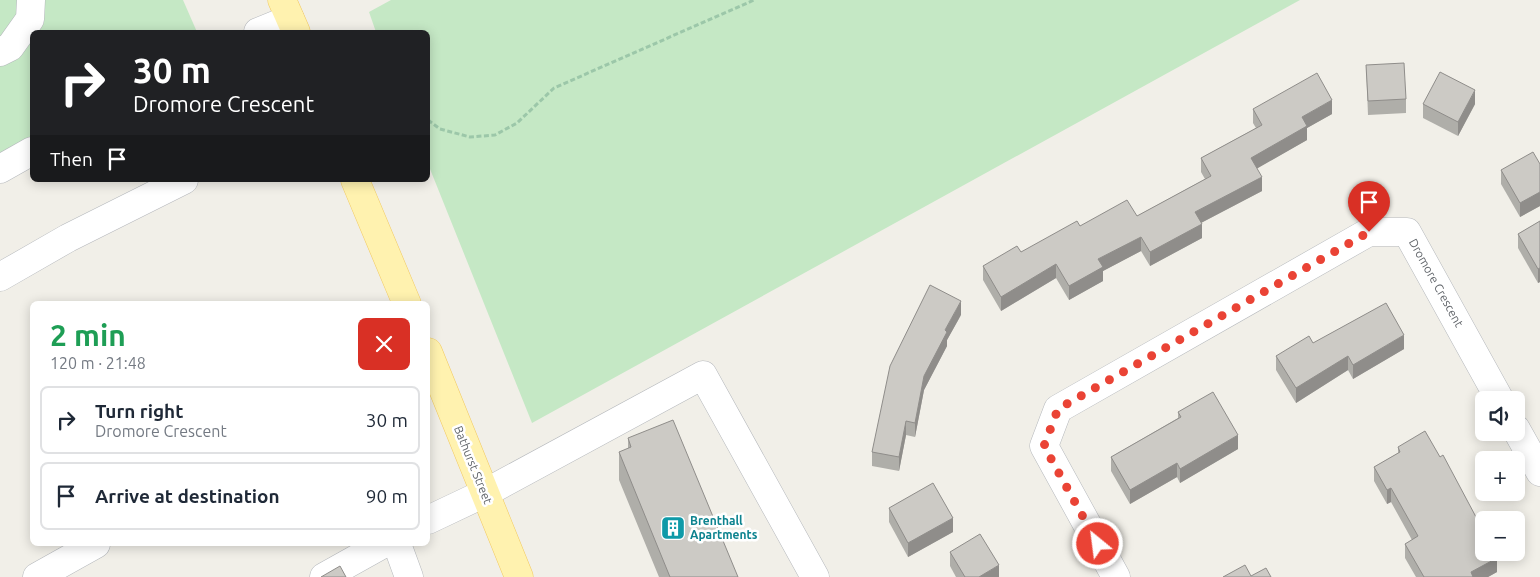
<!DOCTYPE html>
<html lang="en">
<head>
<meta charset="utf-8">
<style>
	:root { --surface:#fff; --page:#f2f2f3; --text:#1f2937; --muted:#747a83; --line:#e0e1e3 }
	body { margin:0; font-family:Ubuntu,sans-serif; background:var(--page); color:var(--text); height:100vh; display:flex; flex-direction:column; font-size:19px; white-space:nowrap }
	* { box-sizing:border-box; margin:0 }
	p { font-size:16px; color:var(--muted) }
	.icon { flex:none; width:28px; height:28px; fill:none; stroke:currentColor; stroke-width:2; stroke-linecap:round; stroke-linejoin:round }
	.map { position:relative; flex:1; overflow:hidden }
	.panel { position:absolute; left:30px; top:301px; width:400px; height:245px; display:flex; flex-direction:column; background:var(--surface); border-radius:8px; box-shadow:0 2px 12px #0003 }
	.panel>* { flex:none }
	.guide { position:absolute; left:30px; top:30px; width:400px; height:152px; border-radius:8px; box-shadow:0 2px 12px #0003; background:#202124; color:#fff; overflow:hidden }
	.buttons { position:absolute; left:1475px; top:391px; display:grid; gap:10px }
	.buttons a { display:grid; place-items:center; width:50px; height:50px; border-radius:8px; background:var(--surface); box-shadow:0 2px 12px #0003; font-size:25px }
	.pin { position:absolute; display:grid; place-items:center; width:42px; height:42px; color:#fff; margin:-51px -21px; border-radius:50% 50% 50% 0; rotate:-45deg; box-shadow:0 0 5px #0007 }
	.pin .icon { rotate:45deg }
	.me { position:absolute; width:55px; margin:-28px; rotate:331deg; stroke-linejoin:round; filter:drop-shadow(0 0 4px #0008) }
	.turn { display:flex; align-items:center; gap:18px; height:105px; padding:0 20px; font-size:22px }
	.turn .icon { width:65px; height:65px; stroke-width:2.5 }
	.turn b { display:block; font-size:35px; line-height:42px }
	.then { display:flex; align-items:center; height:48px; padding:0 20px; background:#0003; gap:10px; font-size:19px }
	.round { display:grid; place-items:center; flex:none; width:52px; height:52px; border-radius:8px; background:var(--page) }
	.summary { display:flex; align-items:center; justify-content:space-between; height:85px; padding:0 20px }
	h1 { font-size:30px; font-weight:700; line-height:38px; color:#1e9e55 }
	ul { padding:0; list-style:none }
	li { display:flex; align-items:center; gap:15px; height:68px; margin:0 10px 8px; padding:0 10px; border:2px solid var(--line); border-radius:8px }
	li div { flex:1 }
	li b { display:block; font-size:19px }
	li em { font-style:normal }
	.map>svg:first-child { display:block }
</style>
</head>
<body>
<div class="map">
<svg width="1540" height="577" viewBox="0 0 1540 577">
	<rect width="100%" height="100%" fill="#f1efe8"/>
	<!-- green -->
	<g fill="#c5e8c5">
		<polygon points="0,0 183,0 197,32 32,32 32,142 0,159"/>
		<polygon points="391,0 1300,0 532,423 428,164 428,32 376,32 369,12"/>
	</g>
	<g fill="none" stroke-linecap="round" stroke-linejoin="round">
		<defs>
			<g id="minor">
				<polyline points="258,32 290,19"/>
				<polyline points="0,52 10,47 30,19 31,0"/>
				<polyline points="0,169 32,151"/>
				<polyline points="0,277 68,238 184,180"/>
				<polyline points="1516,429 1540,472"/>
				<polyline points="428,520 485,493 703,375 815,577"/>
				<polyline points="397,544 409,577"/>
				<polyline points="37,577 96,544"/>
				<polyline points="324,577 383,544"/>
				<polyline points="1116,577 1044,446 1058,409 1369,232 1407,232 1500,400"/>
			</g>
			<g id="major">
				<polyline points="282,0 296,32"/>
				<polyline points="355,180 407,304"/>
				<polyline points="428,352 519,577"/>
			</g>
		</defs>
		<!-- minor casing -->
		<use href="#minor" stroke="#b5b8bc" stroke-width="29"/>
		<!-- major casing -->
		<use href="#major" stroke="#f2c960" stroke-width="29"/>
		<!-- path -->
		<polyline stroke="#9cc7a9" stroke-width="3" stroke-dasharray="5 2.5" stroke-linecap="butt" points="428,120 440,129 470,137 495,135 517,123 554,88 754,0"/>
		<!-- minor -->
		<use href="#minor" stroke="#fff" stroke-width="28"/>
		<!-- major -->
		<use href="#major" stroke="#fff2af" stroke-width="28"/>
	</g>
	<!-- wall -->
	<g fill="#afaea9">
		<polygon points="1366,65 1406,99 1406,113 1368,115"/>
		<polygon points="1423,104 1475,104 1458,136 1423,118"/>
		<polygon points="1253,109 1332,114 1307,128 1307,140 1257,168 1262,191 1201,223 1202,238 1150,266 1141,251 1103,271 1103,281 1069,300 1056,278 1001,311 983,280 983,266 1021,252 1080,226 1137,216 1205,179 1201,172 1201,158 1256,128 1253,123"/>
		<polygon points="1540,164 1540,206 1520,217 1501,184 1501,170"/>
		<polygon points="1540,221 1540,282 1538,283 1518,248 1518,234"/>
		<polygon points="961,315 947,340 947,346 924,390 915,437 906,435 899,471 872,466 872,452"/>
		<polygon points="1313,343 1404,349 1353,379 1348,370 1296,403 1276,370 1276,356"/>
		<polygon points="1178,412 1238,449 1180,483 1177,477 1130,504 1111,471 1111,457 1178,418"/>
		<polygon points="628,438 738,577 659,577 619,480 619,452 628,449"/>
		<polygon points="1398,447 1497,572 1488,577 1416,577 1405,558 1405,544 1412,540 1391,502 1387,504 1374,481 1374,467 1398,453"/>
		<polygon points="889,508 953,532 908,557 889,522"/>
		<polygon points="950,552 999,577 956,577 950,566"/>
	</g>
	<!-- shaded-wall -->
	<g fill="#8f8d8a">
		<polygon points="1475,90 1475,104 1458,136 1458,122"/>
		<polygon points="1332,100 1332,114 1307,128 1307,140 1251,172 1251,158 1302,117"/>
		<polygon points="1262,177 1262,191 1195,226 1195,212"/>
		<polygon points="1540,192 1540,206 1520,217 1520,203"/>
		<polygon points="1202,224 1202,238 1150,266 1150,252"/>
		<polygon points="1141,237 1141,251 1103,271 1103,281 1069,300 1069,286 1098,259"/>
		<polygon points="1056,264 1056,278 1001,311 1001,297"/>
		<polygon points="1540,268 1540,282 1538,283 1538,269"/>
		<polygon points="961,301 961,315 947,340 947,346 924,390 915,437 915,423 924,376 945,330"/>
		<polygon points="1404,335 1404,349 1353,379 1353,365"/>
		<polygon points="1348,356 1348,370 1296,403 1296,388"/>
		<polygon points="906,421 906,435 899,471 899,457"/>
		<polygon points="1238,435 1238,449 1180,483 1180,469"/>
		<polygon points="1177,463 1177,477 1130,504 1130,490"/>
		<polygon points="1391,488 1391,502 1387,504 1387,490"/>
		<polygon points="953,518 953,532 908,557 908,543"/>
		<polygon points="1497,558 1497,572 1488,577 1471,577 1471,572"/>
		<polygon points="999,565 999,577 979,577"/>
	</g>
	<!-- building -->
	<g fill="#cccac5" stroke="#8f8d8a">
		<polygon points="1404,63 1406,99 1368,101 1366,65"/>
		<polygon points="1440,72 1475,90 1458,122 1423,104"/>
		<polygon points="1317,73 1332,100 1302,117 1307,126 1251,158 1262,177 1195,212 1202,224 1150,252 1141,237 1098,259 1103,267 1069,286 1056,264 1001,297 983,266 1017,246 1021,252 1077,221 1080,226 1127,200 1137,216 1211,176 1201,158 1262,125 1253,109"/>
		<polygon points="1533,152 1540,164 1540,192 1520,203 1501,170"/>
		<polygon points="1540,221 1540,268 1538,269 1518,234"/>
		<polygon points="930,285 961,301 945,330 947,332 924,376 915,423 906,421 899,457 872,452 890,366"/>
		<polygon points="1386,303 1404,335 1353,365 1348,356 1296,388 1276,356 1309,336 1313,343"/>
		<polygon points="1213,392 1238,435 1180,469 1177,463 1130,490 1111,457 1181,417 1178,412"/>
		<polygon points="673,420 738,577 670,577 619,452 631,447 628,438"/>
		<polygon points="1425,431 1440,457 1443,455 1484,532 1484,552 1495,552 1497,558 1471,572 1473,577 1424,577 1405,544 1418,536 1391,488 1387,490 1374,467 1400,452 1398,447"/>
		<polygon points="933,483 953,518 908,543 889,508"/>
		<polygon points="980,534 999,565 979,577 965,577 950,552"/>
		<polygon points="1245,565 1251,576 1266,568 1271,577 1223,577"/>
		<polygon points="340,566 346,577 321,577"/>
	</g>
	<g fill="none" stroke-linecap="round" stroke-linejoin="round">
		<!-- route -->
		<polyline stroke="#ea4335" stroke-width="9" stroke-dasharray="0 16.2" points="1098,544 1044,446 1058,409 1369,232"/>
	</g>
	<!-- icons -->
	<defs>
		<symbol id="building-square" viewBox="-11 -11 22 22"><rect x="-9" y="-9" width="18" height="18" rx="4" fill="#0f9aa8" stroke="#fff"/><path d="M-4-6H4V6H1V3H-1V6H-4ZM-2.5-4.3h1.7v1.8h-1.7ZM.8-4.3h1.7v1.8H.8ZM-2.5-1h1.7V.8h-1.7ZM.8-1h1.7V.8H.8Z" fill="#fff"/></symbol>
	</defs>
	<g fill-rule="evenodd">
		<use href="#building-square" x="659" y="514" width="28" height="28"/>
	</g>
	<g text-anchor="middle" stroke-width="5" stroke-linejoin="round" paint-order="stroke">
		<!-- street labels -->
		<g font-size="12" fill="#5f6368" stroke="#fff">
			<text transform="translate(1436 283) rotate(61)" y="4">Dromore Crescent</text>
			<text transform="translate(473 465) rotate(68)" y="4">Bathurst Street</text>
		</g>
		<!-- culture labels -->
		<g font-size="12" font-weight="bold" fill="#0d838f" stroke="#fff" text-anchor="start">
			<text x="690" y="525">Brenthall<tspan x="690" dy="14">Apartments</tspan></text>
		</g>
	</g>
</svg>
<div class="buttons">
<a><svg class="icon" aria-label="sound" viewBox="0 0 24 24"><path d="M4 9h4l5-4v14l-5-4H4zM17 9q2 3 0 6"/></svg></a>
<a>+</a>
<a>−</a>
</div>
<div class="pin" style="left:1369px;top:232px;background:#d93025"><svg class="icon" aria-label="arrive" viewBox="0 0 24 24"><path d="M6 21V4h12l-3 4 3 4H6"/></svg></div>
<svg class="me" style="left:1098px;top:544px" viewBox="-20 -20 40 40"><circle r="17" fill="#ea4335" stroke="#fff" stroke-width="3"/><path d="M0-11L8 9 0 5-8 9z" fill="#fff"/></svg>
<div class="guide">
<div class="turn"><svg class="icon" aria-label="right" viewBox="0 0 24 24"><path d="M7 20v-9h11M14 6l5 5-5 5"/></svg><div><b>30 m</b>Dromore Crescent</div></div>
<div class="then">Then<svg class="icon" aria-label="arrive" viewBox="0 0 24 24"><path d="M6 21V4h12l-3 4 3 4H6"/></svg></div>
</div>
<section class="panel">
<div class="summary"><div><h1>2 min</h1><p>120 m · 21:48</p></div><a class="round" style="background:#d93025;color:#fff"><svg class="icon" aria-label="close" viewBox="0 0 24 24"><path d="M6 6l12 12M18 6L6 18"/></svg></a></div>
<ul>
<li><svg class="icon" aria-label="right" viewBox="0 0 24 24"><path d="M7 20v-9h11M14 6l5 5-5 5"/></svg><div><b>Turn right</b><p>Dromore Crescent</p></div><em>30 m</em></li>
<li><svg class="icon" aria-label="arrive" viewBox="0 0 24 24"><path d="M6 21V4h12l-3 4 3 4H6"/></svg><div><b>Arrive at destination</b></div><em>90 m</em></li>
</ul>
</section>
</div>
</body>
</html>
